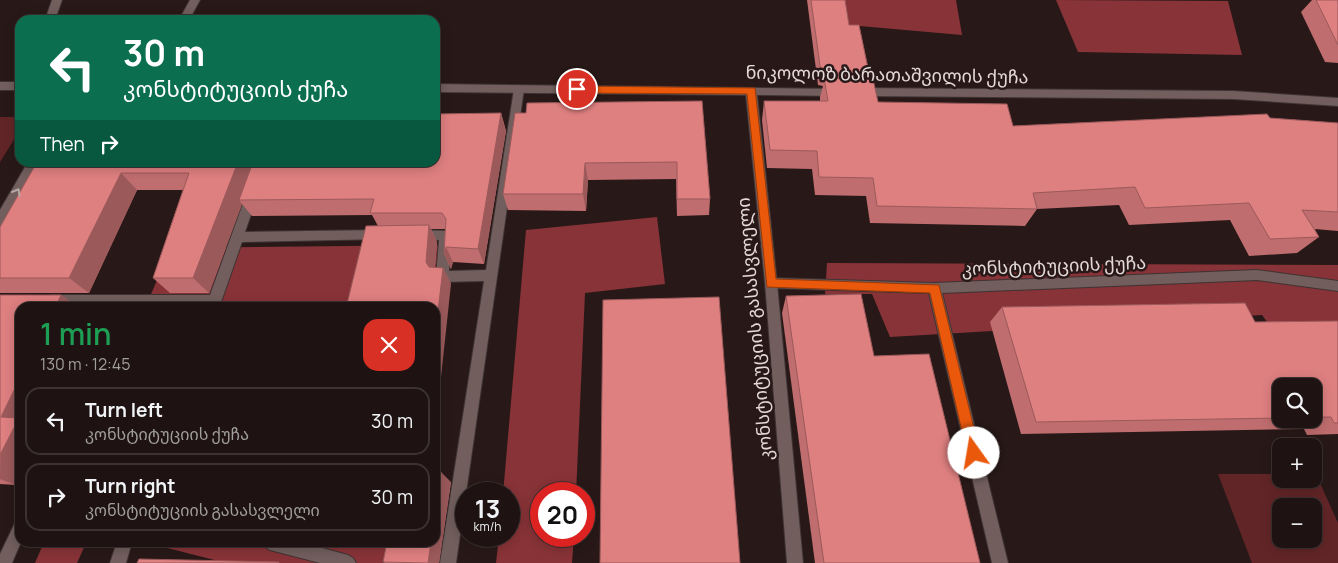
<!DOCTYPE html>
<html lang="en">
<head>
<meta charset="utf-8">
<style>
	:root { --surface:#1e1312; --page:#261c1b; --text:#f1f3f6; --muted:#a19e9f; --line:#3c3232 }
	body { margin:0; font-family:Manrope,"Noto Sans Georgian",sans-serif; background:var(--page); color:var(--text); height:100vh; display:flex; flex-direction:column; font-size:19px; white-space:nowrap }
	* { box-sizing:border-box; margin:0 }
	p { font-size:16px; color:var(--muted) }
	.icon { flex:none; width:28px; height:28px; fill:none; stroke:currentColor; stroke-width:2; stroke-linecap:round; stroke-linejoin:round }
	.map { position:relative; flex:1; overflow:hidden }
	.sheet { position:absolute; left:15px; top:302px; width:425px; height:245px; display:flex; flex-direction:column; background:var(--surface); border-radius:15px; box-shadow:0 2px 12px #0003,0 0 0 1px var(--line) }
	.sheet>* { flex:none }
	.hud { position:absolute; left:15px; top:15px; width:425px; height:152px; border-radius:15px; box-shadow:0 2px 12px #0003,0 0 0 1px var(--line); background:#0b6e4f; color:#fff; overflow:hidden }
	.buttons { position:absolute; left:1272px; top:378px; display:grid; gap:10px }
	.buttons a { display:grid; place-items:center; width:50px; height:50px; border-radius:10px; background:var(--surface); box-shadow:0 2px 12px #0003,0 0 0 1px var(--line); font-size:25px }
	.speed { position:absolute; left:455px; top:482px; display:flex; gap:10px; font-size:25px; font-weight:700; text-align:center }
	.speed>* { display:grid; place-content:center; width:65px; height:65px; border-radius:50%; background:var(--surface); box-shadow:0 2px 12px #0003,0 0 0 1px var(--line); line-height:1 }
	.speed small { font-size:12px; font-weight:400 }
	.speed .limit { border:8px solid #d22; background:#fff; color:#111 }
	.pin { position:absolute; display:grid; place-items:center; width:42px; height:42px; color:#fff; margin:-21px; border:2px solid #fff; border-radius:50%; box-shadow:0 1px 5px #0007 }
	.me { position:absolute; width:55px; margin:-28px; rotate:347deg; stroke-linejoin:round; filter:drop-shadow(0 0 4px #0008) }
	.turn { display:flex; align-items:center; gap:18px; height:105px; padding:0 25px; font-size:22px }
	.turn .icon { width:65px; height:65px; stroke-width:2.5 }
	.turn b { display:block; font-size:35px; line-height:42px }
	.then { display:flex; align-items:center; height:48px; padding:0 25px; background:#0003; gap:10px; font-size:19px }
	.round { display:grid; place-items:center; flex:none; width:52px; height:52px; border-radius:15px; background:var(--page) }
	.head { display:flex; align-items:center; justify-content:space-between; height:85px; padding:0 25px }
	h1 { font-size:30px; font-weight:600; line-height:38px; color:#1e9e55 }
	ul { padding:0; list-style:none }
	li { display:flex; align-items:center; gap:15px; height:68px; margin:0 10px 8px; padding:0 15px; border:2px solid var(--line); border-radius:15px }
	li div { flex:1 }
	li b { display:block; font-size:19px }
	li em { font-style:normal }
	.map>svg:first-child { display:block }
</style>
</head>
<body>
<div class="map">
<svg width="1338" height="563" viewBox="0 0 1338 563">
	<rect width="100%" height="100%" fill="#281918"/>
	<!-- green -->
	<g fill="#622527" fill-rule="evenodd">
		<polygon points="0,117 20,117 20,130 0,162"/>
		<path d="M1218,474h63v5h33v-5h2l22,49v40h-86zM1281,506h33v33h-33z"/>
	</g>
	<!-- forest -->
	<g fill="#883337">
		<polygon points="834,0 956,0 962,35 837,24"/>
		<polygon points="1056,0 1228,1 1242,55 1078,52"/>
		<polygon points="657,217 665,284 585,293 576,494 541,494 541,536 574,536 572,563 496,563 499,536 509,536 509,494 503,494 526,230"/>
		<polygon points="442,245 435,300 334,308 145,308 171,248"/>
		<polygon points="827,263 1338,265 1338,340 1283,343 1262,315 890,337 872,294 825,294"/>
		<polygon points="44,542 86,542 86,543 77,563 35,563"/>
		<polygon points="373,542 386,547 383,563 226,563 148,543"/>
	</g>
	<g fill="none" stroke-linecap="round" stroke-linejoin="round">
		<defs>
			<g id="service">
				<polygon points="52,0 62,0 55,20 45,20"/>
				<polygon points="190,0 200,0 189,20 179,20"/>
				<polygon points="519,85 524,89 456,563 440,563 484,281 442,282 438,281 436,277 439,240 414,239 412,235 414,231 418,230 449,231 451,235 449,271 486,270 514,89"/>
				<polygon points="258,162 269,162 245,232 381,230 385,231 387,235 385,239 242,242 219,308 52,307 48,305 46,301 48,297 52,295 210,295"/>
				<polygon points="1257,270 1338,281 1338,291 1257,280 942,293 1008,563 992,563 929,293 771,288 767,287 765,283 767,279 771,278 934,283"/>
				<polygon points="20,520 21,542 12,563 0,563 0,554 15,523"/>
				<polygon points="117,542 132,542 126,563 110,563"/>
				<polygon points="263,542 300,542 348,555 353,558 356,563 320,563 270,550 265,547"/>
			</g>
			<g id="minor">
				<rect x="0" y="82" width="20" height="8"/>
				<polygon points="435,84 842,89 843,92 842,95 838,96 757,95 777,283 803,563 787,563 765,283 746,95 435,92"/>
				<polygon points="861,88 1233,91 1338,98 1338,106 1233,99 861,96 856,92"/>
				<polygon points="28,162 39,162 4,224 0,226 0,210"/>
			</g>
		</defs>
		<!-- service casing -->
		<use href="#service" stroke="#3f3333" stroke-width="2"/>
		<!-- minor casing -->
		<use href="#minor" stroke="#3f3333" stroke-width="2"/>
		<!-- service -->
		<use href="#service" fill="#715e5d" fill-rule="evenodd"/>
		<!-- minor -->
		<use href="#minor" fill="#715e5d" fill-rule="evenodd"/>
	</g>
	<!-- wall -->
	<g fill="#bf6d6e" fill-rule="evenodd">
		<polygon points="807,0 845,0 849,25 869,73 867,79 878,102 1013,126 1270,118 1338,123 1338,231 1315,229 1319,237 1297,253 1249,256 1230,220 1129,225 1119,205 1037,209 1025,226 870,223 866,196 815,195 812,169 767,168 762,120 764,101 820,101 820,97 823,86 818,85"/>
		<polygon points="1312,0 1338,0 1338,63 1325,62 1301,12"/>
		<polygon points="702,101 710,199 709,215 677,216 676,179 588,180 586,211 508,210 503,194 526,113"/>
		<polygon points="501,113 506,131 484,264 453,262 451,269 444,254 445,229 431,229 437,242 435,267 443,268 451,284 347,304 378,226 372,215 252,216 242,204 209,293 170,293 153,278 183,190 137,190 89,293 0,293 0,227 37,162 435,162"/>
		<polygon points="0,295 61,295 79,308 20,308 20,476 16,485 0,484"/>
		<polygon points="786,296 874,356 980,563 815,563 782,313"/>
		<path d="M1002,307l253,15 83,-1v113l-31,1 -3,-6 -283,5 -31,-112zM1281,386h33v33h-33z"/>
		<polygon points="451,482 439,563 385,563 383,562"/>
	</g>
	<!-- shaded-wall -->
	<g fill="#9b595a">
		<polygon points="501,113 506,131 484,264 478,249"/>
		<polygon points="238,162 257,162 239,200 242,204 209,293 193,278"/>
		<polygon points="585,163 588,180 586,211 583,194"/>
		<polygon points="121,173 137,190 89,293 69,278"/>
		<polygon points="429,225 437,242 434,278 426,262"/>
		<polygon points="446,247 453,262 451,269 444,254"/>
		<polygon points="443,268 451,284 435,433 435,338"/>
		<polygon points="61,295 79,308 55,308"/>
		<polygon points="20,378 20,476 16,485 0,479 1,417"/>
		<polygon points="441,472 451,482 439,563 428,563 431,542 435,542 435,514"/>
	</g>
	<!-- building -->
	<g fill="#de7f80" stroke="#9b595a">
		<polygon points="811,0 845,0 849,25 859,25 869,73 821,73"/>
		<polygon points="1316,0 1338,0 1338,45"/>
		<polygon points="824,78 873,79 878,102 1007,104 1013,126 1267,114 1270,118 1338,123 1338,212 1302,210 1319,237 1270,239 1249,203 1145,208 1135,187 1033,193 1037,209 877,206 873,178 819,177 817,151 770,150 764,101 828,101"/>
		<polygon points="702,101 710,199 677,199 677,162 585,163 583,194 503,194 515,113 526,113 527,103"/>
		<polygon points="501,113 478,249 446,247 444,254 446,219 442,213 370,213 374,199 239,200 253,162 435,162 435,114"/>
		<polygon points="37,162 238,162 193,278 153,278 189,173 121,173 69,278 0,278 0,227"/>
		<polygon points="429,225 426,262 429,267 443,268 435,338 435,308 279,308 347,304 366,226"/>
		<polygon points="861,294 874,356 929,354 980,563 824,563 786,296"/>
		<polygon points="0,295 61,295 55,308 20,308 20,378 1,417 19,418 0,455"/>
		<polygon points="719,297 740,563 600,563 603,300"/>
		<polygon points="1245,303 1255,322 1338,321 1338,423 1334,423 1331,417 1314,417 1314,386 1281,386 1281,418 1036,422 1002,307"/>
		<polygon points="435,472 441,472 435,514"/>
		<polygon points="387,542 431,542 428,563 383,562"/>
		<polygon points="139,559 279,562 279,563 137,563"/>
	</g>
	<!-- one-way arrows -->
	<defs><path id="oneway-chevron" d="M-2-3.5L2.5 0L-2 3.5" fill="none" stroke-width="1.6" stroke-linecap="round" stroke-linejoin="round" transform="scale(1.25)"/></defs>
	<use stroke="#b6a8a7" href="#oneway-chevron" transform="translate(17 192) rotate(-60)"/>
	<!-- route -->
	<polygon fill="#ea580c" stroke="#983908" points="577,86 755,88 776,279 939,285 980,453 978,457 974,459 969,457 967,453 930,293 767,287 747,94 577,93 572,89"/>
	<g text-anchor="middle" stroke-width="5" stroke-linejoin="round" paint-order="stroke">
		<!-- street labels -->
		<g font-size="18" fill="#e4d9d8" stroke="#281918">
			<text transform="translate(887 75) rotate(1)" y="6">ნიკოლოზ ბარათაშვილის ქუჩა</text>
			<text transform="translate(1054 266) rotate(-2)" y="6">კონსტიტუციის ქუჩა</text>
			<text transform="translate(755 329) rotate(-95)" y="6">კონსტიტუციის გასასვლელი</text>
		</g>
	</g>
</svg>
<div class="buttons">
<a><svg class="icon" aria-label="search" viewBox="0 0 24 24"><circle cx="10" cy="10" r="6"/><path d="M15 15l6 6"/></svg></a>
<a>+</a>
<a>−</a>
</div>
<div class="speed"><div>13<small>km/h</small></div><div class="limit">20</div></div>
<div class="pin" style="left:577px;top:89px;background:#d93025"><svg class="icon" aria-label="arrive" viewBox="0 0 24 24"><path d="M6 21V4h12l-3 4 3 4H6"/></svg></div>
<svg class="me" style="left:974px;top:453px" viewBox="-20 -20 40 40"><circle r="19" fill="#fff"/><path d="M0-13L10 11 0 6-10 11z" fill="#ea580c"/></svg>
<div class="hud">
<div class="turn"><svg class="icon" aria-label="left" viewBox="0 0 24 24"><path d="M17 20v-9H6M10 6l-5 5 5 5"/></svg><div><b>30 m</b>კონსტიტუციის ქუჩა</div></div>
<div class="then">Then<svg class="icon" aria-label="right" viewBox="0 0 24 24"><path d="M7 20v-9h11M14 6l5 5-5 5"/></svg></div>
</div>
<section class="sheet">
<div class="head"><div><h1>1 min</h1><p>130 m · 12:45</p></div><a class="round" style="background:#d93025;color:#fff"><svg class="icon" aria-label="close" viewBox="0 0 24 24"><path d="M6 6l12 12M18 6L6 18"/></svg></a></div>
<ul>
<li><svg class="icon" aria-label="left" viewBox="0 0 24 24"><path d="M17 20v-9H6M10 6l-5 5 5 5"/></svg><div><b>Turn left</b><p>კონსტიტუციის ქუჩა</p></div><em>30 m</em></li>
<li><svg class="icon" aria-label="right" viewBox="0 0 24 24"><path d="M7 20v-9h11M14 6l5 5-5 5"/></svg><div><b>Turn right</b><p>კონსტიტუციის გასასვლელი</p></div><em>30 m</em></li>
</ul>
</section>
</div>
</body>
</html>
